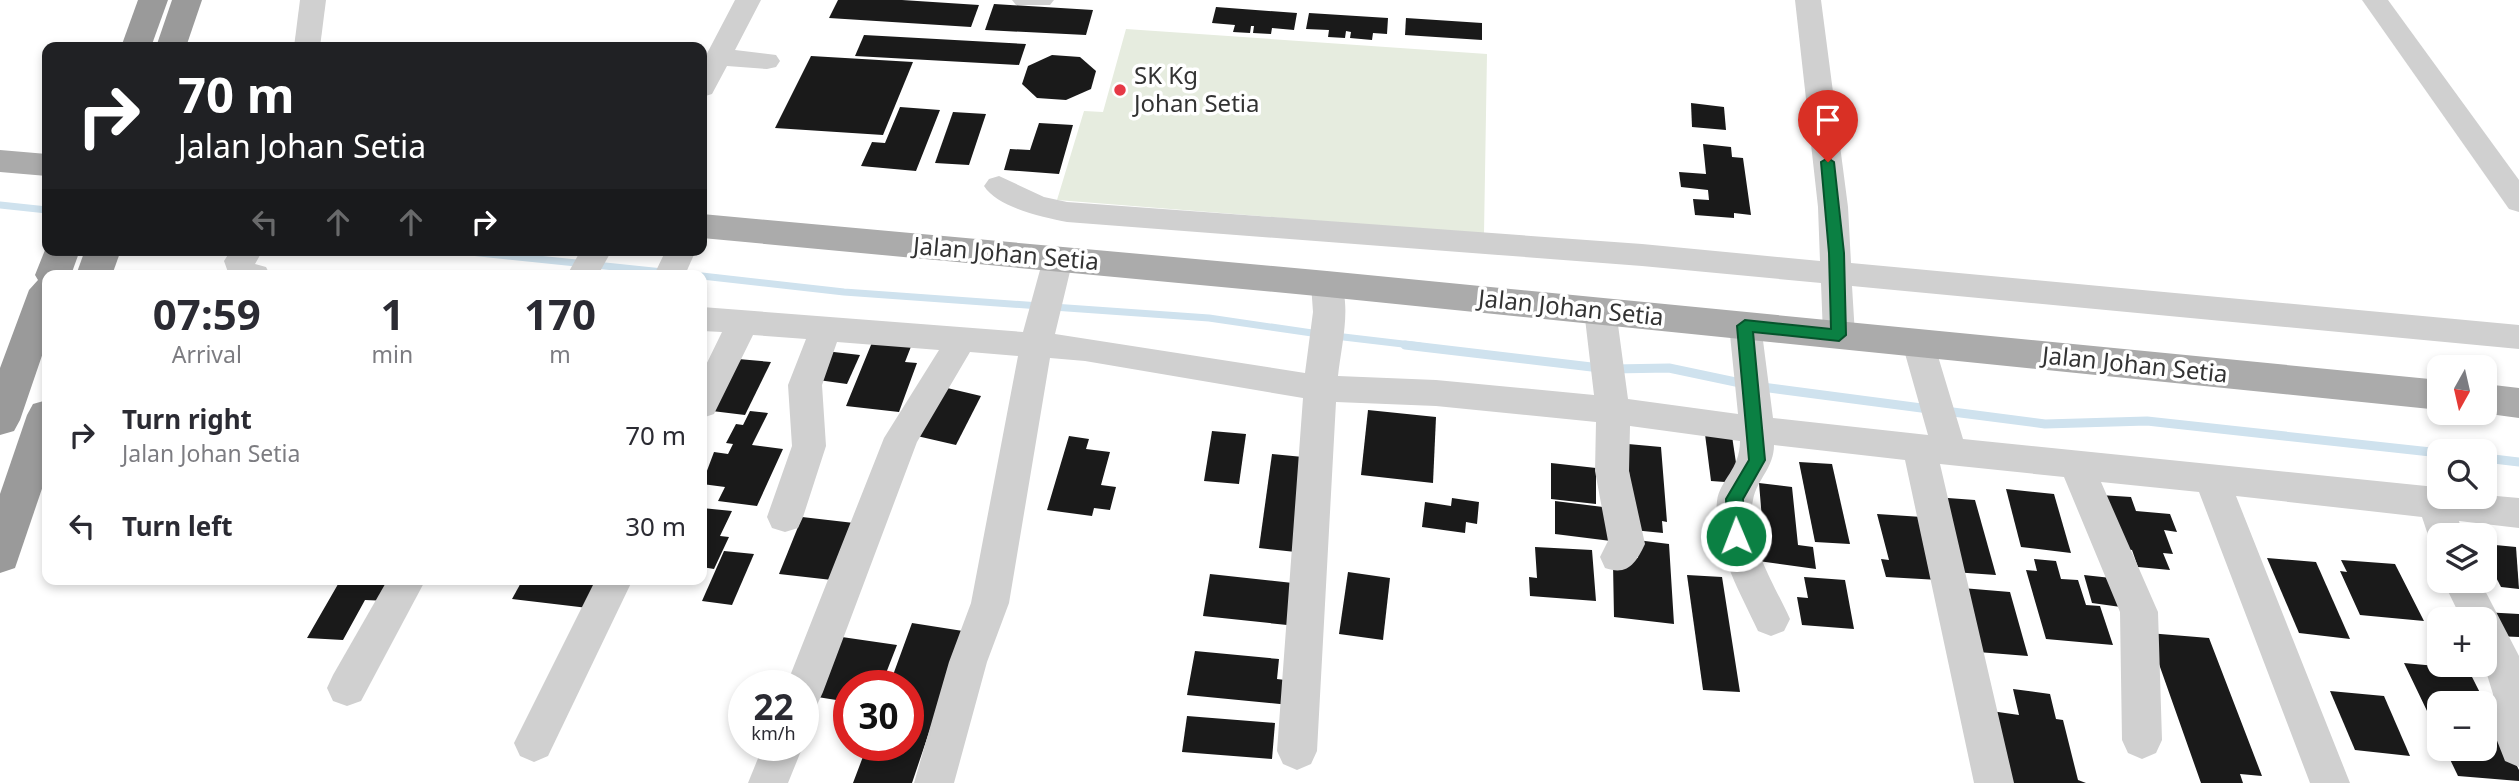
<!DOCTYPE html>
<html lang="en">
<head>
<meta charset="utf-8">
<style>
	:root { --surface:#fff; --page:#f2f2f3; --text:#2b2b33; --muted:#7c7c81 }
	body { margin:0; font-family:"Noto Sans",sans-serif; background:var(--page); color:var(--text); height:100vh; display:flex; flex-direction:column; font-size:26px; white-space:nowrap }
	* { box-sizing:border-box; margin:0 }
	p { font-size:23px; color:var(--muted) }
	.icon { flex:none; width:38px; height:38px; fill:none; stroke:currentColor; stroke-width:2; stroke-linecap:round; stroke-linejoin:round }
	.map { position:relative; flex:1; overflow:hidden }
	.side { position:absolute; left:42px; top:270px; width:665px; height:315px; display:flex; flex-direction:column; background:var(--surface); border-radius:14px; box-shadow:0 4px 10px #0003 }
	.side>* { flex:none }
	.top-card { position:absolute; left:42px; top:42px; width:665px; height:214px; border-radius:14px; box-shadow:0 4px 10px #0003; background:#202124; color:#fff; overflow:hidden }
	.needle { width:46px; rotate:188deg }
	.tools { position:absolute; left:2427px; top:355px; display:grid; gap:14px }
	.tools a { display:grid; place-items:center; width:70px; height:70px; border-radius:14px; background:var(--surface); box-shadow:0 4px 10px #0003; font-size:35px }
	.speed { position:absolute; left:728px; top:670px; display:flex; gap:14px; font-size:35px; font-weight:700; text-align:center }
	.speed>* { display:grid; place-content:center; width:91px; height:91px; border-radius:50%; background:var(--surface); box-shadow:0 4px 10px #0003; line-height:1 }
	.speed small { font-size:18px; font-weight:400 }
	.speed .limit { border:10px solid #d22; background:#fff; color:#111 }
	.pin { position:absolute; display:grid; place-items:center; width:60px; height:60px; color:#fff; margin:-72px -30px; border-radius:50% 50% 50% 0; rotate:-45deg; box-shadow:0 0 7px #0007 }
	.pin .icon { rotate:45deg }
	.me { position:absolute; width:77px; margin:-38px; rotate:359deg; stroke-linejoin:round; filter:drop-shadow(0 0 5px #0008) }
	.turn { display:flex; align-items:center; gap:24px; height:147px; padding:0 21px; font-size:32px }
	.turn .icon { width:91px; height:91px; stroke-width:2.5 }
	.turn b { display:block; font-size:49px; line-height:60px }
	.lanes { display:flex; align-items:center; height:66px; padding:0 21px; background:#0003; justify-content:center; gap:35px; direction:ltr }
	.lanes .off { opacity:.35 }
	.eta { display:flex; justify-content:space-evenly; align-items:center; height:119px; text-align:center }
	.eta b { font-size:42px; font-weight:700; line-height:49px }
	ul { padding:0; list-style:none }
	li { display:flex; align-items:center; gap:21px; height:91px; padding:0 21px }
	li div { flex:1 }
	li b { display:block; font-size:26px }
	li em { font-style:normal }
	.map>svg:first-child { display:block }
</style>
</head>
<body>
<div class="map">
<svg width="2519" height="783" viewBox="0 0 2519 783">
	<rect width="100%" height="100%" fill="#fff"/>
	<!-- green -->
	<polygon fill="#e6ecdf" points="1126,29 1487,54 1484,234 1057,200 1084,111 1103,112"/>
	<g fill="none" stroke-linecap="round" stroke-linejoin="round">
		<!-- stream-far1 -->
		<g stroke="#cfe2ee" stroke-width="7">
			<polyline points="0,205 47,210"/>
			<polyline points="451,250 663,272"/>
			<polyline points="702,276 844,292 1040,306"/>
			<polyline points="1053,307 1209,318 1319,334"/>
			<polyline points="1335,336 1420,346"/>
		</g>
		<!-- stream -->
		<g stroke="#cfe2ee" stroke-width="9">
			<polyline points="1405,345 1600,368"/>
			<polyline points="1613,369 1669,368 1745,384"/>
			<polyline points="1762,387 1929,409"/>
			<polyline points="1945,411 2045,424 2147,421 2440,453"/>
			<polyline points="2485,458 2519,462"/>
		</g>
	</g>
	<!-- building -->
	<g fill="#1a1a1a">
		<polygon points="838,0 902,0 979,5 971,27 829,18"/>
		<polygon points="994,4 1093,10 1086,35 985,30"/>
		<polygon points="1216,7 1297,13 1294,30 1272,28 1271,34 1253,33 1254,26 1251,26 1250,33 1233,32 1235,25 1212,23"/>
		<polygon points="1309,13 1388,18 1387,34 1373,33 1372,40 1350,38 1351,32 1346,31 1345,38 1328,37 1329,30 1306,29"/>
		<polygon points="1406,18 1482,23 1482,40 1405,35"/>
		<polygon points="864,35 1026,44 1019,65 855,56"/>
		<polygon points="1052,55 1080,57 1096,71 1091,89 1066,100 1037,98 1022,84 1028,66"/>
		<polygon points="811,56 913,62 883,135 775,128"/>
		<polygon points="1691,103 1724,107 1726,130 1692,127"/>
		<polygon points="900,107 940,110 916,171 861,166 872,142 885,143"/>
		<polygon points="953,112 986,114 969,165 935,163"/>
		<polygon points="1039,123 1073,125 1059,174 1004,170 1010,149 1030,150"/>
		<polygon points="1703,144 1731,147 1732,157 1743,158 1751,215 1734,213 1734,218 1695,215 1693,199 1709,200 1708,190 1681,187 1679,172 1706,174"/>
		<polygon points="873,340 912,344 905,362 917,363 899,412 846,406"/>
		<polygon points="825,351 860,355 847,384 811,379"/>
		<polygon points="738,359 771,362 745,415 712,411"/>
		<polygon points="943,387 981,396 956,445 917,436"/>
		<polygon points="1368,410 1436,417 1433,483 1361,475"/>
		<polygon points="750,411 768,413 752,445 783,449 757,506 718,501 725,487 702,484 714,452 728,454 733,444 726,443 736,424 743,425"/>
		<polygon points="1212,431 1246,434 1239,484 1204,481"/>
		<polygon points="1705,434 1732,436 1739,483 1711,481"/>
		<polygon points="1069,436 1089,439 1086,449 1110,452 1101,485 1116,487 1110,510 1094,508 1092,516 1047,510"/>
		<polygon points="1617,443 1661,447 1667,522 1662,521 1663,533 1633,530 1629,471 1618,470"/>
		<polygon points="1272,454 1303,457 1305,553 1259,548"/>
		<polygon points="1799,462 1832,464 1850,544 1815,542"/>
		<polygon points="1551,463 1596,468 1596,504 1551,499"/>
		<polygon points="1759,483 1792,487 1798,545 1813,547 1816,569 1751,560 1747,517 1762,519"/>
		<polygon points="2006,489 2054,494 2071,553 2021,547"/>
		<polygon points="2100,495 2131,497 2136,511 2170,514 2177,532 2164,530 2173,554 2163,553 2170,570 2138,567 2132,550 2118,548"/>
		<polygon points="1934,497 1975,500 1996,575 1953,572"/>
		<polygon points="1452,498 1479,502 1477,524 1466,522 1465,533 1422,527 1425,502 1451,506"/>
		<polygon points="1555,501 1611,508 1611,541 1555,534"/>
		<polygon points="702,508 732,511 720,536 729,537 714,569 702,567"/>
		<polygon points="1877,514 1922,517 1939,580 1886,577 1881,559 1889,560"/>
		<polygon points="802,517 854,523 832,580 779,574"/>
		<polygon points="1637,540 1669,544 1674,624 1614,617 1613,564 1625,556 1638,558"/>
		<polygon points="2485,544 2516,547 2519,589 2501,587 2485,556"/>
		<polygon points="1535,547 1592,550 1596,601 1530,596 1529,577 1537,578"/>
		<polygon points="724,551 754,554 732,605 702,601"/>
		<polygon points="2267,558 2316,562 2350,639 2299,633"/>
		<polygon points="2034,559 2056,561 2061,579 2078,580 2086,605 2100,606 2113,645 2046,639 2026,570 2037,571"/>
		<polygon points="2341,560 2395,564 2424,621 2360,615 2340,571 2347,572"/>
		<polygon points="1348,572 1390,578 1383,640 1339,634"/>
		<polygon points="1210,574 1302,584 1297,626 1203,616"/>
		<polygon points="1687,575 1722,577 1740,692 1703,690"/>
		<polygon points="2084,575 2120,579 2128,608 2092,603"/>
		<polygon points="1804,577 1845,580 1854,629 1802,625 1797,597 1808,598"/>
		<polygon points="341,579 401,579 389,601 365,600 343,640 307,638"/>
		<polygon points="523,579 603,579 588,608 512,599"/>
		<polygon points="1962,588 2010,592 2028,656 1978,652"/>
		<polygon points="2483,612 2519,614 2519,637 2496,636"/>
		<polygon points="912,623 963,631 912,783 853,783 867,746 908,746 908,686 889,686"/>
		<polygon points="2148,633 2209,638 2262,776 2240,774 2243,783 2201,783"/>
		<polygon points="835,636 897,645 881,686 849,686 849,702 811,696"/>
		<polygon points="1195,651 1279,659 1277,679 1293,681 1290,705 1187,695"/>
		<polygon points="2404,663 2468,669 2519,770 2519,781 2458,776 2445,749 2485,749 2485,704 2440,704 2440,738"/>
		<polygon points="2013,689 2050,694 2056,719 2063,720 2078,780 2086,783 2006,783 1991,711 2019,715"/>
		<polygon points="2330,691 2384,696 2410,756 2355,750"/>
		<polygon points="1187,716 1275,723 1272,759 1182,752"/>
	</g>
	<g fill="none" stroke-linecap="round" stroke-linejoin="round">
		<!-- minor -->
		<g fill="#d0d0d0" fill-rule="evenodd">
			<polygon points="300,0 326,0 320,47 294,47"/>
			<polygon points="735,0 761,0 735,50 776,55 780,61 776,67 767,69 727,66 712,94 702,97 702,63"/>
			<polygon points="1012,0 1054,0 1050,5 1016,5"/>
			<path d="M1795,0h26l27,207 3,56 668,62v24l-667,-63 3,49 -5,9 -11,3 -11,-3 -5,-9 -2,-52 -179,-17 -575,-44c-24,-5 -69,-14 -83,-36l5,-7 10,-3 45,21 23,5 575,42 178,17 -2,-54z"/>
			<polygon points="2362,0 2388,0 2519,180 2519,212 2509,209"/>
			<path d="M1058,248l11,3 4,8 -18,75 250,39 8,-61 -2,-28 5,-8 11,-3 11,3c15,27 3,70 0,100l98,4 158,15 -10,-85 5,-8 11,-4 11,4 5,8 12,89 110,15 -9,-89 5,-8 11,-4 11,4 5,8 12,93 155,17 -26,-92 5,-9 11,-3 11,3 5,9 29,96 473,48 4,2v8h45v-2l34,3v30l-60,-7 4,15h-23v13l-8,-2 -10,-30 -186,-21 114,287h-40l-111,-291 -98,-10 57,130 4,128 -6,13 -14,6 -14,-6 -6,-13 -2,-128 -56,-135 -124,-13 74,319h-40l-69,-323 -131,-15c0,23 -17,34 -21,55 -9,39 22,85 37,119l-6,12 -13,5 -13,-5c-18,-39 -46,-86 -41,-130 3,-22 23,-31 23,-60l-110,-15 -1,45 16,73c-9,19 -17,32 -40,24l-5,-11 8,-16 -13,-70 1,-49 -160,-16 -100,-4 -19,349 -6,13 -14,6 -14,-6 -6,-13 26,-353 -218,-37 -35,-3 -41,245 -22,59 -33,121h-40l35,-121 22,-59 47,-247 -48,-4 -53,90 -94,250 -6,13 -14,5v-24h-17l98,-248 55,-88 -102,-8 -15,43 4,61 -23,71 -5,11 -13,4 -13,-4 -5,-11 25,-71 -4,-61 18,-46 -53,-4 -39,79 -12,4v-45l20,-41 -20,-1v-24l321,25 20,-73 4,-8z"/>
			<polygon points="231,250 263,250 255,264 266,267 270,275 229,275 224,261"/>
			<polygon points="581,250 612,250 598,275 567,275"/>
			<polygon points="666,250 696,250 685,275 654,275"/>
			<polygon points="388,579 426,579 361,701 347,706 333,701 327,688 333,675"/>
			<polygon points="596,579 633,579 548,756 534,762 520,756 514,743"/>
			<polygon points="2443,581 2480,581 2519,656 2519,767 2505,761 2494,733 2493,694 2484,665 2485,620 2462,620"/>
			<polygon points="763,746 803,746 788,783 748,783"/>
		</g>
		<!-- major -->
		<g fill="#ababab" fill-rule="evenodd">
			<polygon points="0,150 47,154 47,176 0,172"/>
			<polygon points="702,214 1327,271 2440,380 2440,410 1327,297 702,238"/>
			<polygon points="2485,384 2519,388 2519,418 2482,413 2485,413"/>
		</g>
		<!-- highway -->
		<g fill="#9a9a9a" fill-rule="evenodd">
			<polygon points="138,0 168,0 151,47 121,47"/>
			<polygon points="172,0 202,0 186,47 156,47"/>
			<polygon points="47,245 47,250 80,250 71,275 47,275 47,341 20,420 14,431 0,435 0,368 29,290 38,280 35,275"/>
			<polygon points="85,250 121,250 112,275 76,275"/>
			<polygon points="47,400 47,474 15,568 0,573 0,494 27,415 33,404"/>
		</g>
	</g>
	<!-- route -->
	<polygon fill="#0b8043" stroke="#07532c" stroke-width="2" points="1828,158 1834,162 1844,253 1846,335 1839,341 1753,332 1765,460 1743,499 1744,536 1736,544 1727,536 1726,499 1749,460 1737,326 1745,320 1831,329 1829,253 1821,162"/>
	<!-- markers -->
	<circle fill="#e63946" stroke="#fff" stroke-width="2.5" cx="1120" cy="90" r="7"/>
	<g text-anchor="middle" stroke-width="7" stroke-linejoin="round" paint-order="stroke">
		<!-- poi labels -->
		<g font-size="24" fill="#333" stroke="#fff" text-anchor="start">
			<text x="1134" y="84">SK Kg<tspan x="1134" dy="28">Johan Setia</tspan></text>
		</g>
		<!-- street labels -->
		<g font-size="24" fill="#333" stroke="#fff">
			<text transform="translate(1006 254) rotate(5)" y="8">Jalan Johan Setia</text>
			<text transform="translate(1571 308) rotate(6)" y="8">Jalan Johan Setia</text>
			<text transform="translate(2135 365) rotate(6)" y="8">Jalan Johan Setia</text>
		</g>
	</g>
</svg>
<div class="tools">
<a><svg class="needle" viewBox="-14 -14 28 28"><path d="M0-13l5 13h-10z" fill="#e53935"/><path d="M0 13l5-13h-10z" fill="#7c7c81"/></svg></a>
<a><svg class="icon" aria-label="search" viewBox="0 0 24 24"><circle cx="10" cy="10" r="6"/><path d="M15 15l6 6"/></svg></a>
<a><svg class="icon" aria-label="layers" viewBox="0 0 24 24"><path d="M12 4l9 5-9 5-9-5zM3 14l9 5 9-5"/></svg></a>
<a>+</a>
<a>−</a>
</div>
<div class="speed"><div>22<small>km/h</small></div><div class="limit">30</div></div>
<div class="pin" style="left:1828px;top:162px;background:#d93025"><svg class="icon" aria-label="arrive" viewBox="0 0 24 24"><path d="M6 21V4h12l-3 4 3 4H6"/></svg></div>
<svg class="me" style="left:1736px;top:536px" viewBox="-20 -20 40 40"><circle r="17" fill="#0b8043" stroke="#fff" stroke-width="3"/><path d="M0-11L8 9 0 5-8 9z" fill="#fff"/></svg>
<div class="top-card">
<div class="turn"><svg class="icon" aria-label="right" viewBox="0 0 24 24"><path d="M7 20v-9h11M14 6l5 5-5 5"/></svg><div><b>70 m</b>Jalan Johan Setia</div></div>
<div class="lanes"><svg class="icon off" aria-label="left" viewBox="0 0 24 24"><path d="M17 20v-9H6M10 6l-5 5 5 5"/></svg><svg class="icon off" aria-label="ahead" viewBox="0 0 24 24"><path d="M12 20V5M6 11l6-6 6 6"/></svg><svg class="icon off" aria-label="ahead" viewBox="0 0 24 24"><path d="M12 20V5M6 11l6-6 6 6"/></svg><svg class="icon" aria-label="right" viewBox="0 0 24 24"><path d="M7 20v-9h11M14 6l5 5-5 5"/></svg></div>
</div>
<section class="side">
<div class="eta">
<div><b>07:59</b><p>Arrival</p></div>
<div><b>1</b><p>min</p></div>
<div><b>170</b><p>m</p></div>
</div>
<ul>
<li><svg class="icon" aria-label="right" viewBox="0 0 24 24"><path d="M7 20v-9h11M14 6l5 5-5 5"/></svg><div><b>Turn right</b><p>Jalan Johan Setia</p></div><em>70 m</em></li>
<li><svg class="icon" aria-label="left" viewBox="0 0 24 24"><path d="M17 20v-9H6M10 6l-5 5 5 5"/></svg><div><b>Turn left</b></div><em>30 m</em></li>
</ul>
</section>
</div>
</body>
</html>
